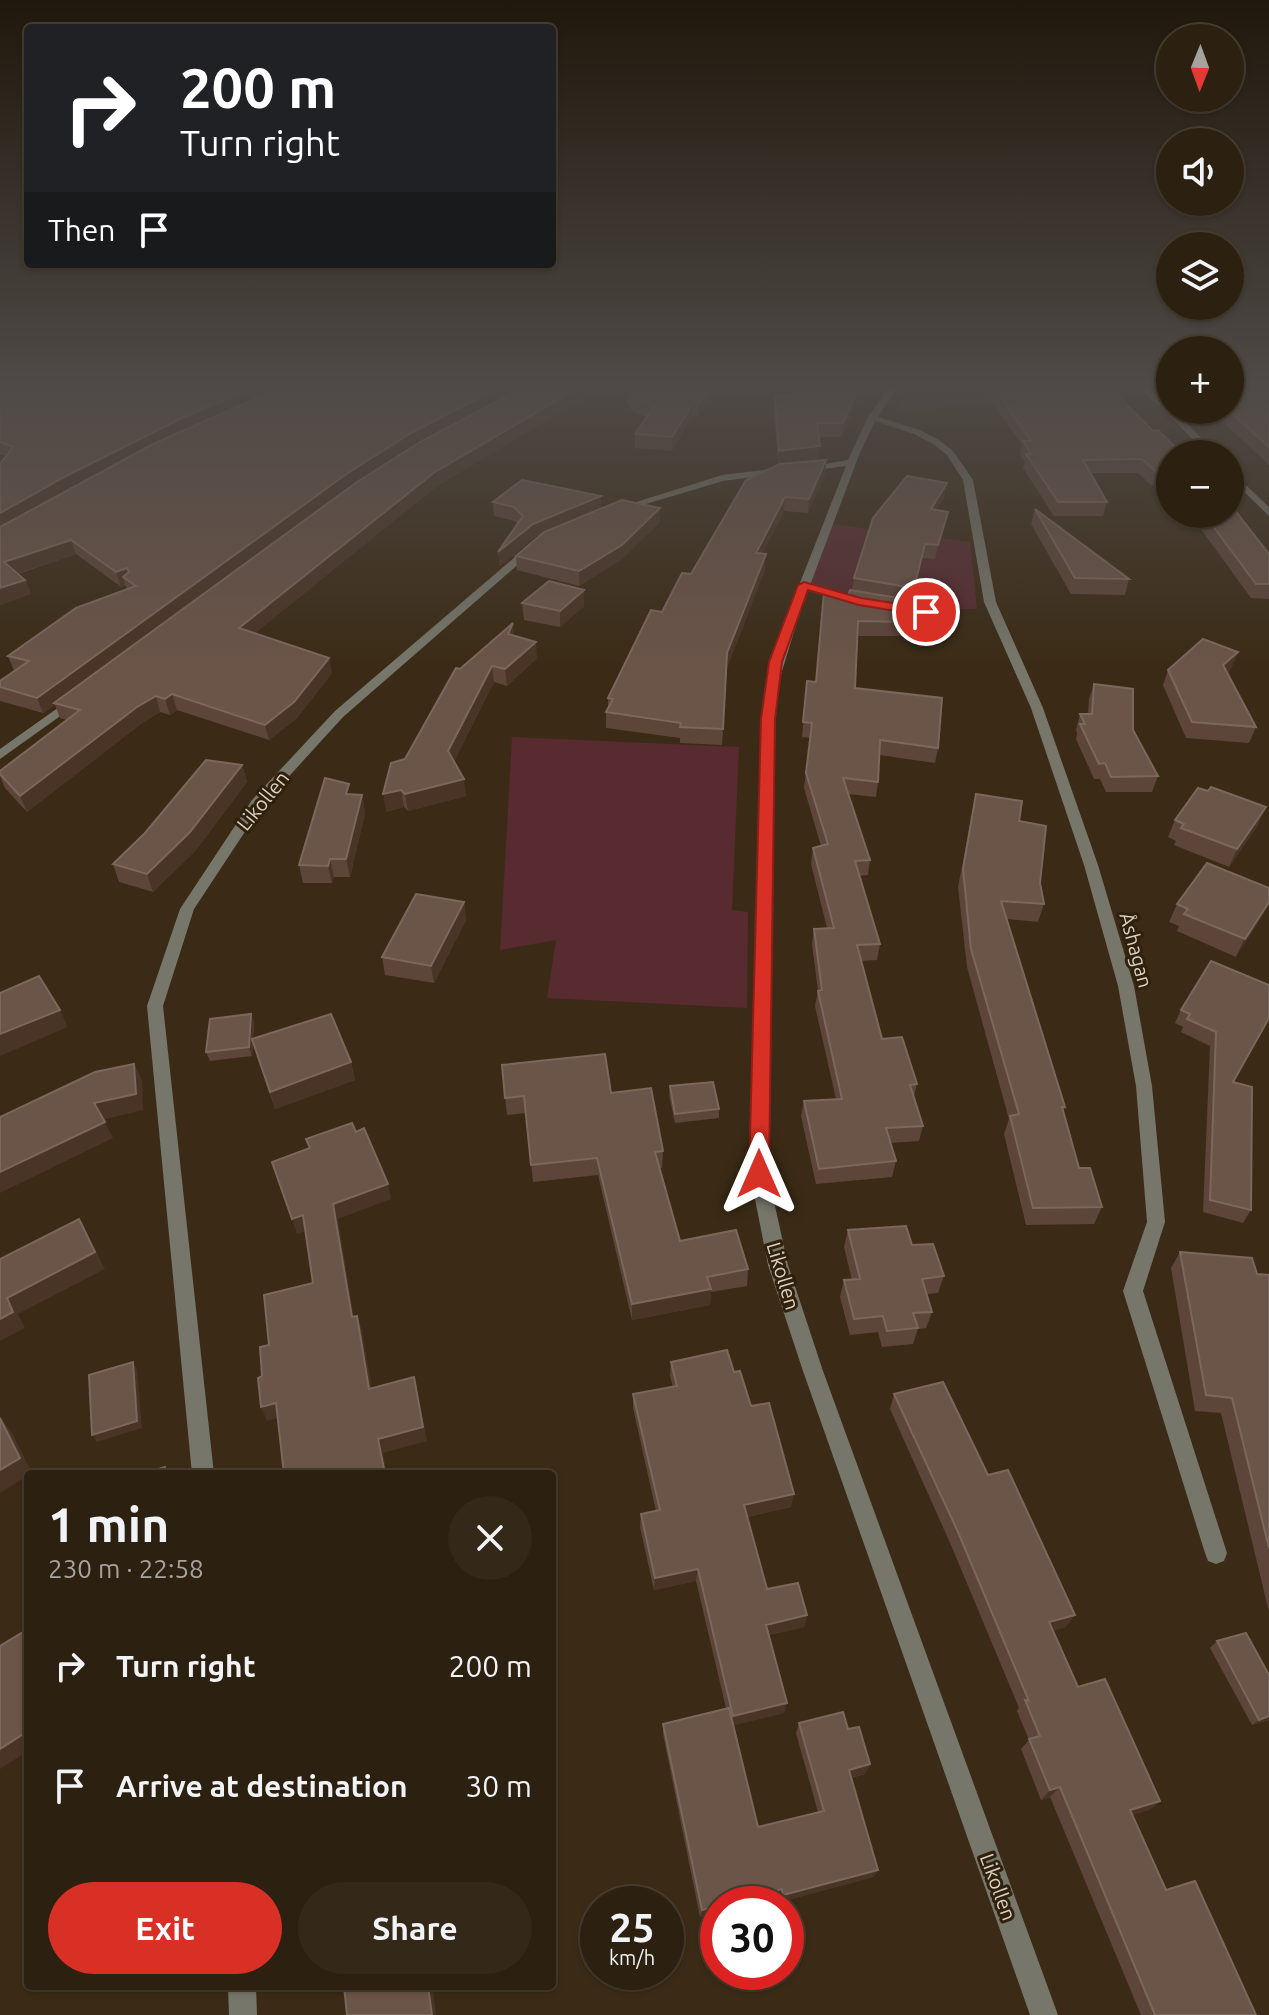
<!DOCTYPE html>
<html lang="en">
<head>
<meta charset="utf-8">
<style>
	:root { --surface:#2c2010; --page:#342819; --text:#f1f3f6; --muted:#a6a39f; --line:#483e30; --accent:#d93025 }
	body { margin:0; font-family:Ubuntu,sans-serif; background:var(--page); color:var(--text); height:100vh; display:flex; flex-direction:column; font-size:30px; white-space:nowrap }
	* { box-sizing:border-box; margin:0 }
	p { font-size:26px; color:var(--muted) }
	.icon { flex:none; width:44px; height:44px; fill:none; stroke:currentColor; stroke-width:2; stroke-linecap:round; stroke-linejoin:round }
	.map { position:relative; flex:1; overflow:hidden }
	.sheet { position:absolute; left:24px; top:1470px; width:532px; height:520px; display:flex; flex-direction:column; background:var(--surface); border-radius:8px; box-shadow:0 2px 6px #0004,0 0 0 2px var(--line) }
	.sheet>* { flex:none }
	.banner { position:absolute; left:24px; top:24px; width:532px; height:244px; border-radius:8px; box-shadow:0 2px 6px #0004,0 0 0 2px var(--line); background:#202124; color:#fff; overflow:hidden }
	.needle { width:52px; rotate:181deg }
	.fabs { position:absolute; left:1156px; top:24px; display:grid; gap:16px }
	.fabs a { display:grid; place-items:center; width:88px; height:88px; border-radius:50%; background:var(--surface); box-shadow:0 2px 6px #0004,0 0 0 2px var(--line); font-size:40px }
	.speed { position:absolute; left:580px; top:1886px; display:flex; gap:16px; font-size:40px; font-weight:700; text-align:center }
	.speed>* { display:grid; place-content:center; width:104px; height:104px; border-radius:50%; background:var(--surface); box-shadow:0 2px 6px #0004,0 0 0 2px var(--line); line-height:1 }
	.speed small { font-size:20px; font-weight:400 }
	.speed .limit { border:12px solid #d22; background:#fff; color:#111 }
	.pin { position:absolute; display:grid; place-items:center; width:68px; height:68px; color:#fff; margin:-34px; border:4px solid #fff; border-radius:50%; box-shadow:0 2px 8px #0007 }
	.me { position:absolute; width:88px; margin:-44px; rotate:0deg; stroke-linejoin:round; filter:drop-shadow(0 0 6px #0008) }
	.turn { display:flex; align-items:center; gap:28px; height:168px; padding:0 24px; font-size:36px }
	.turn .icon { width:104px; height:104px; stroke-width:2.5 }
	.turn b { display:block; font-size:56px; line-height:68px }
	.then { display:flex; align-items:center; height:76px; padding:0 24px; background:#0003; gap:16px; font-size:30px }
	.round { display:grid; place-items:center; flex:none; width:84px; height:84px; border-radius:42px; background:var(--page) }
	.summary { display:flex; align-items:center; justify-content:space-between; height:136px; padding:0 24px }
	h1 { font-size:48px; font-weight:700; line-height:60px }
	.button { display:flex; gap:16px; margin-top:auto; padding:16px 24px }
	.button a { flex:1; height:92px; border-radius:48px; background:var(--accent); color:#fff; font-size:32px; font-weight:700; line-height:92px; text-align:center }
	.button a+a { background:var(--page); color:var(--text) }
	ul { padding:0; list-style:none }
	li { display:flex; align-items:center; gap:24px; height:120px; padding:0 24px }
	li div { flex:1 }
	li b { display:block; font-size:30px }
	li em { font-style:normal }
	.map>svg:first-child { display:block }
</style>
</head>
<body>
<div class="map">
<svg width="1269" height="2015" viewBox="0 0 1269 2015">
	<rect width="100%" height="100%" fill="#3b2b16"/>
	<!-- green -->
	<g fill="#572b2f">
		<polygon points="915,383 1020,383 1035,402 896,411"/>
		<polygon points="832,524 970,542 977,609 876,609 803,584"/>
		<polygon points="512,737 739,747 732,910 748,912 747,1008 547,998 556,940 500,950"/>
	</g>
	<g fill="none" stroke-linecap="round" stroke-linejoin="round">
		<!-- service -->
		<g fill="#77766a" fill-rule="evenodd">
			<polygon points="804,582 848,595 849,597 844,600 800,587 800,583"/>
			<polygon points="891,604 944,611 950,614 944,617 887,609 887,605"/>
		</g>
		<!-- minor -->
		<g fill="#77766a" fill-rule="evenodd">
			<polygon points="892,383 900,383 878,417 920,430 939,440 953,451 973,480 996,602 1043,708 1098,865 1134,986 1152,1086 1165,1222 1143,1291 1227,1553 1224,1561 1216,1564 1208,1561 1205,1553 1123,1291 1147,1222 1136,1086 1118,986 1084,865 1031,708 984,602 963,480 947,455 933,444 914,434 875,421 859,455 800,612 776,691 768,1174 788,1265 823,1371 1058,2015 1030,2015 803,1371 768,1265 750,1174 764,691 781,631 846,466 807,471 802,468 848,460 868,417"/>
			<polygon points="1132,383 1141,383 1170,406 1170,410 1174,410 1217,454 1207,454 1164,410"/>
			<polygon points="780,468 785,471 783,473 723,481 619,512 611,510 722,475"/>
			<polygon points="1230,470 1269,507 1269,516 1230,478"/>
			<polygon points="529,545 538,547 343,717 262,806 194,909 163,1006 214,1474 192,1474 147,1006 180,909 252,800 335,711"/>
			<polygon points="76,695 82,699 80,702 0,759 0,749"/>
			<polygon points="228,1986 256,1986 257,2015 229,2015"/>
		</g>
	</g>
	<!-- wall -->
	<g fill="#5d4539">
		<polygon points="0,383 609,383 437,486 255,633 332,673 297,718 269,740 177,710 170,715 160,712 142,723 27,812 5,788 0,776 0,771 67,720 60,718 55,705 43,713 0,701 0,681 14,671 8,656 127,589 125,585 121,587 76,554 18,574 25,580 31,594 0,605 6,456 0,454"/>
		<polygon points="613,383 725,383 698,416 692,416 672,451 635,448 635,434 647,417 634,413"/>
		<polygon points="953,383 1106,383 1170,454 1170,484 1151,485 1138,473 1091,473 1107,502 1103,516 1054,516 1023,468 1025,462 1020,454 1022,445 988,396 953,399"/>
		<polygon points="1269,383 1269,465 1210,410 1230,410"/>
		<polygon points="858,389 856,403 841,437 819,437 818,460 826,460 825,473 808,513 784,511 762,554 765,569 727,668 722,745 680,743 680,738 606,728 606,712 608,708 608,698 662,612 778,464 774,410 775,396"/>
		<polygon points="947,483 944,497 936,510 948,512 945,526 935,559 922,558 903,636 858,636 855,688 938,748 935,763 879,755 878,782 876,797 848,794 870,860 868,875 859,876 880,944 877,960 861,961 882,1039 917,1084 914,1096 923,1126 919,1141 890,1143 896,1161 892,1177 816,1184 801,1116 804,1101 836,1099 815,1006 818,991 812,944 814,929 827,928 811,864 813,848 821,846 804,788 810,738 802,737 807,681 816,682 848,595 852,590 854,578"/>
		<polygon points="493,502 601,509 660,522 622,559 579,586 517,570 516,556 542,534 534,537 500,566 498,552 518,524 515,521 494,516"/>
		<polygon points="1035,509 1129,579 1125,595 1071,594 1031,524"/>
		<polygon points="1190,514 1230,514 1269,554 1269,599 1251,598"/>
		<polygon points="522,603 584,606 560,627 524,620"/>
		<polygon points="514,636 537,658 507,686 494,682 454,761 466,796 408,811 404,807 386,812 405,759 460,669"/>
		<polygon points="1238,652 1231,668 1227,672 1256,727 1249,743 1186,738 1163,685 1168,670"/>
		<polygon points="1094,684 1133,730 1158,776 1152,792 1106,792 1100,779 1094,779 1076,739 1077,733 1076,730 1080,714 1088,714 1089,699"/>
		<polygon points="242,765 247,782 196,850 153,892 119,882 113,864"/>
		<polygon points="350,794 362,795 365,813 350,877 334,877 332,883 303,883 299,865"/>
		<polygon points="976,794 1019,821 1040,883 1044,904 1038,922 1007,919 1065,1107 1063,1113 1079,1168 1102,1207 1094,1224 1026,1225 1004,1134 1009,1119 967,967 958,887"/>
		<polygon points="1175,820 1258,825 1229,867 1174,845 1176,841 1168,837"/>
		<polygon points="1269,888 1236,957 1177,931 1179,926 1169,922 1177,904"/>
		<polygon points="464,902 466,920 434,983 385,975 382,957"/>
		<polygon points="1211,961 1233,1082 1251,1210 1243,1223 1203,1212 1210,1046 1181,1032 1183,1027 1175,1023 1181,1010"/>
		<polygon points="251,1014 254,1023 253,1039 351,1062 355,1080 275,1109 253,1043 252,1056 210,1061 206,1052"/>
		<polygon points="502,1065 611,1093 663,1151 662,1168 659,1168 680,1241 748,1269 747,1286 711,1292 710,1305 632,1320 598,1175 533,1182 526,1113 507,1115"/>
		<polygon points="670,1086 719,1109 719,1118 675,1123 669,1095"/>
		<polygon points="848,1230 912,1245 944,1276 938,1293 927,1294 932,1312 926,1328 918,1329 913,1344 882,1347 878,1332 850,1335 840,1297 844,1280 852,1280 844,1247"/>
		<polygon points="1180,1252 1257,1274 1269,1275 1269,1612 1221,1413 1195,1411 1171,1268"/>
		<polygon points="671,1362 734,1372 751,1406 791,1507 747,1517 767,1589 807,1615 804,1627 769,1635 787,1703 784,1713 733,1725 758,1827 818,1812 796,1733 799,1723 848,1729 870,1764 865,1774 851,1778 878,1870 873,1877 780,1902 779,1896 750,1904 718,1904 718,1912 700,1917 663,1734 663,1724 726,1708 696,1581 654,1590 640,1527 641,1514 656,1511 633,1408 633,1394 673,1387 670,1376"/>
		<polygon points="894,1394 988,1475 1066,1627 1053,1630 1078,1687 1160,1801 1149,1810 1132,1815 1166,1890 1256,2015 1141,2015 1050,1797 1041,1800 1021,1749 1029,1740 1017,1711 1019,1708 951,1545 890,1409"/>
		<polygon points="1217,1641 1269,1720 1252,1725 1210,1648"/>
	</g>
	<!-- shaded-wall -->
	<g fill="#4a3425">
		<polygon points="264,383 296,383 0,531 0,513 68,475 182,418"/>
		<polygon points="508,383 534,383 54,703 55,705 43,713 37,698 348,473 411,433"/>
		<polygon points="587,383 609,383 437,486 243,643 239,628 435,472"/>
		<polygon points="716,383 725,383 698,416 698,403"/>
		<polygon points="991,383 988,396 953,399 955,386"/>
		<polygon points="858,389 856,403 841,437 843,423"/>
		<polygon points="693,403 692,416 672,451 672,437"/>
		<polygon points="820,446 818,461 778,466 779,451"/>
		<polygon points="826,460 825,473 808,513 809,499"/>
		<polygon points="947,483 944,497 928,523 931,509"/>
		<polygon points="601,496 601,510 534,537 500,566 498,552 533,524"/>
		<polygon points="785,497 784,511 755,568 756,553"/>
		<polygon points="660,508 660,522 622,559 579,586 579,571"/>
		<polygon points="948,512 945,526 935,559 938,545"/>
		<polygon points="71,540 76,554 9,576 4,562"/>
		<polygon points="925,544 922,558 911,603 914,588"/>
		<polygon points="766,554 765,569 727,668 727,653"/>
		<polygon points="127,568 132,583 123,577 125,585 121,587 116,572"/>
		<polygon points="25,580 31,594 0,605 0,588"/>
		<polygon points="584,590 584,606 560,627 560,611"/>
		<polygon points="513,623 514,640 508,634"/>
		<polygon points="536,642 537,658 507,686 505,669"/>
		<polygon points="1238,652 1231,668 1217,681 1223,665"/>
		<polygon points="329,658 332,673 297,718 269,740 265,725"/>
		<polygon points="492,666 494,682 451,768 448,751"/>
		<polygon points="172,694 177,710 170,715 165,699"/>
		<polygon points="156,696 160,712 142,723 27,812 20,796 137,707"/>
		<polygon points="242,765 247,782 196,850 153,892 147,874"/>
		<polygon points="464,779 466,796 408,811 405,794"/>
		<polygon points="401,790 404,807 386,812 383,794"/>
		<polygon points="362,795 365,813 350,877 346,859"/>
		<polygon points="1266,807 1258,825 1229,867 1237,849"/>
		<polygon points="330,859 334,877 332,883 328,866"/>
		<polygon points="464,902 466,920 434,983 431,966"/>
		<polygon points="1269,902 1269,906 1236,957 1245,939"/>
		<polygon points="60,1010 68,1027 0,1056 0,1034"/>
		<polygon points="251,1014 254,1023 252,1056 249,1047"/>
		<polygon points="351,1062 355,1080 275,1109 270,1092"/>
		<polygon points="134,1064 142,1080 143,1110 102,1120 94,1103"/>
		<polygon points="105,1122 113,1138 0,1193 0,1172"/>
		<polygon points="388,1184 391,1199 338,1219 356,1332 352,1317 333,1204"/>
		<polygon points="303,1215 308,1230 297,1234 292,1219"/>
		<polygon points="79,1219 105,1269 18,1314 25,1328 0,1341 0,1319 7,1298"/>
		<polygon points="711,1289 710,1305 632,1320 632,1304"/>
		<polygon points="357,1316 362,1330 374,1403 369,1389"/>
		<polygon points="133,1362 137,1370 142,1428 97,1442 92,1435"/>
		<polygon points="414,1377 427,1441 383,1453 387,1474 385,1474 378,1439"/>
		<polygon points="276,1403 282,1417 267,1421 261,1407"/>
		<polygon points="0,1418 12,1433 32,1473 0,1493"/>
		<polygon points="794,1494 791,1507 742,1518 744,1505"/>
		<polygon points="698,1569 696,1581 654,1590 655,1578"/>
		<polygon points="807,1615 804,1627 763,1636 766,1625"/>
		<polygon points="1075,1615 1066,1627 1041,1634 1049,1622"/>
		<polygon points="787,1703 784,1713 731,1726 733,1716"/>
		<polygon points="1269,1716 1269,1720 1252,1725 1259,1720"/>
		<polygon points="28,1731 28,1751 0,1769 0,1749"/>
		<polygon points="870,1764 865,1774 844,1779 849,1770"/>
		<polygon points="1060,1787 1050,1797 1041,1800 1050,1790"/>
		<polygon points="1160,1801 1149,1810 1119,1819 1130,1810"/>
		<polygon points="878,1870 873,1877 780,1902 783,1895"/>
		<polygon points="782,1889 779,1896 750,1904 725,1904"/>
		<polygon points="718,1906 718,1912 700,1917 702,1910"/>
		<polygon points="428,1986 443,1986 433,1990 436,2015 432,2015"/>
	</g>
	<!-- building -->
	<g fill="#6b5448" stroke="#7c675c" stroke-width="2">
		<polygon points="0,383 264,383 182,418 68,475 0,513 0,464 13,447 0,442"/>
		<polygon points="291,383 508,383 411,433 348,473 37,698 0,687 0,681 29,661 8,656 76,608 136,586 123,577 129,572 127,568 116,572 71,540 4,562 25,580 0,588 0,527 153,444"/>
		<polygon points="532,383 587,383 435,472 239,628 329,658 294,702 265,725 172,694 165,699 156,696 137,707 20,796 0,774 0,771 80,710 54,703 357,482 420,442"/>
		<polygon points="622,383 716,383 698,403 693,403 672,437 635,434 654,406 634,400"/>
		<polygon points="955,383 1106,383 1153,431 1158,430 1183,454 1170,454 1170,470 1155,471 1142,459 1083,460 1107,502 1058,502 1026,454 1031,454 1023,441 1031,441 991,383 955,386"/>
		<polygon points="1230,383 1269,383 1269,447 1228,410 1230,410"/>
		<polygon points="858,389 843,423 817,423 820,446 779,451 775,396"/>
		<polygon points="826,460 809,499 785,497 756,553 766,554 727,653 723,729 680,727 681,723 606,712 613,699 608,698 651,610 662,612 682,573 691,574 746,480 780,464"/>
		<polygon points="907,476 947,483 931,509 948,512 938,545 925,544 914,588 854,578 873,518"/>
		<polygon points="522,480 601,496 533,524 498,552 523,516 514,507 493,502"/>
		<polygon points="622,500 660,508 622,545 579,571 516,556 544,532"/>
		<polygon points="1230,504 1269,554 1269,584 1256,584 1204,514 1230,514"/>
		<polygon points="1035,509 1129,579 1075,578"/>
		<polygon points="549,581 584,590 560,611 522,603"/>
		<polygon points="850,590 911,600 906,622 858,621 855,688 942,698 938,748 880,740 878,782 843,778 870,860 855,861 880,944 857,945 882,1039 902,1037 917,1084 910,1085 923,1126 886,1128 896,1161 819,1169 804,1101 842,1099 818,991 822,990 814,929 834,928 813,848 828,844 806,773 812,723 803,722 807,681 816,682 824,592 848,595"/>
		<polygon points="513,623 508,634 536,642 505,669 492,666 448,751 464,779 405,794 401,790 383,794 391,763 405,759 456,668 460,669"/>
		<polygon points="1203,639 1238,652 1223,665 1256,727 1192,722 1168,670"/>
		<polygon points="1094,684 1133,689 1133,730 1158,776 1111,777 1105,763 1099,764 1080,724 1085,724 1080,714 1092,714"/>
		<polygon points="206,760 242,765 190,832 147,874 113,864 145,833"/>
		<polygon points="325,778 349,784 346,794 362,795 346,859 330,859 328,866 299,865"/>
		<polygon points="1211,787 1266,807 1237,849 1181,828 1184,824 1175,820 1198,788 1208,791"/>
		<polygon points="976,794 1022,801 1019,821 1046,826 1040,883 1044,904 1001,901 1065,1107 1062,1107 1079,1168 1090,1168 1102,1207 1033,1208 1010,1116 1019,1114 971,949 963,869"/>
		<polygon points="1207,863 1269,888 1269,902 1245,939 1184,914 1188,909 1177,904"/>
		<polygon points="416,894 464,902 431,966 382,957"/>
		<polygon points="1211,961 1269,985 1269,1018 1233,1082 1252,1087 1251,1210 1210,1200 1216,1032 1187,1019 1190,1014 1181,1010"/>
		<polygon points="39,976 60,1010 0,1034 0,993"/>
		<polygon points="251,1014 249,1047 206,1052 210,1019"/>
		<polygon points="331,1014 351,1062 270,1092 252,1039"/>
		<polygon points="605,1054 611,1093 651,1088 663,1151 655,1152 680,1241 736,1230 748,1269 707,1277 711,1289 632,1304 597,1158 531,1165 524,1096 505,1098 502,1065"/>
		<polygon points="134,1064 136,1094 94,1103 105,1122 0,1172 0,1117 95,1072"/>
		<polygon points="713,1082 719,1109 675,1114 670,1086"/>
		<polygon points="352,1123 356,1132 364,1128 388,1184 333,1204 352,1317 357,1316 369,1389 414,1377 423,1427 378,1439 385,1474 284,1474 276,1403 261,1407 258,1378 262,1376 260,1347 269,1345 264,1295 313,1283 303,1215 292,1219 272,1162 310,1148 306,1139"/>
		<polygon points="79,1219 95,1252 7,1298 13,1312 0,1319 0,1259"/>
		<polygon points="906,1226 912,1245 933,1244 944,1276 922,1279 932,1312 913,1313 918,1328 887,1331 883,1316 854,1319 844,1280 860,1279 848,1230"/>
		<polygon points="1180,1252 1252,1258 1257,1274 1269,1275 1269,1548 1232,1398 1206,1395"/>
		<polygon points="727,1350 734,1372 740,1371 751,1406 769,1403 794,1494 744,1505 767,1589 798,1583 807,1615 766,1625 787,1703 733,1716 698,1569 655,1578 641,1514 660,1510 633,1394 677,1386 671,1362"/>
		<polygon points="133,1362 137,1421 92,1435 89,1375"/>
		<polygon points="943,1382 988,1475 1008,1470 1075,1615 1049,1622 1078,1687 1105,1679 1160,1801 1130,1810 1166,1890 1195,1881 1256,2015 1155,2015 1060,1787 1050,1790 1029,1739 1040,1736 1025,1700 1029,1701 958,1532 894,1394"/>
		<polygon points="0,1418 20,1458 0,1470"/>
		<polygon points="165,1467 166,1474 142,1474"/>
		<polygon points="28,1629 28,1731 0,1749 0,1646"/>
		<polygon points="1246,1633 1269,1675 1269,1716 1259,1720 1217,1641"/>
		<polygon points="729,1708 758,1827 824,1811 799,1723 843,1712 848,1729 859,1727 870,1764 849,1770 878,1870 783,1895 782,1889 725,1904 718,1904 718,1906 702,1910 663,1724"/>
		<polygon points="344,1986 428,1986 432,2015 347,2015"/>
	</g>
	<!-- sky -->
	<linearGradient id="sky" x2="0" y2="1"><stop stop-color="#20180c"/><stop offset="0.58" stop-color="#4f4a47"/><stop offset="1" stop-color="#4f4a47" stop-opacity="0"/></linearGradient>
	<rect width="1269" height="665" fill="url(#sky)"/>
	<!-- route -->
	<polygon fill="#d93025" stroke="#8d1f18" stroke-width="2" points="804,582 861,598 926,608 933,612 926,616 859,605 808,590 782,662 775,719 769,1174 766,1180 759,1182 752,1180 749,1174 761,719 769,662 798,585"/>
	<g text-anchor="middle" stroke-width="6" stroke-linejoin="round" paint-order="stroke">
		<!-- street labels -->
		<g font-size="20" fill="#dbd1c4" stroke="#30210c">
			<text transform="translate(263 801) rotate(-51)" y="7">Likollen</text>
			<text transform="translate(1136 950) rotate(75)" y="7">Åshagan</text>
			<text transform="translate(783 1276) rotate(73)" y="7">Likollen</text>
			<text transform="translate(998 1887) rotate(70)" y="7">Likollen</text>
		</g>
	</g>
</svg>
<div class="fabs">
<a><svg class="needle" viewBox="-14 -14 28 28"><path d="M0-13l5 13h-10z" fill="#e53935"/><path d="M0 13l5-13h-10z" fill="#a6a39f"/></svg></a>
<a><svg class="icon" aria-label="sound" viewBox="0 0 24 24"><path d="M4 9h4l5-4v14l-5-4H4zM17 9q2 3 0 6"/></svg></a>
<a><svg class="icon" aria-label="layers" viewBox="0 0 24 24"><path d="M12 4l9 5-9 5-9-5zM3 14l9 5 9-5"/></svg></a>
<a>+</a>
<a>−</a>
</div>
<div class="speed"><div>25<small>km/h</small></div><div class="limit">30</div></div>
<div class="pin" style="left:926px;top:612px;background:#d93025"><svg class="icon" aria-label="arrive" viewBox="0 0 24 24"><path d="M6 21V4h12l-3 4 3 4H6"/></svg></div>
<svg class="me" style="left:759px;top:1174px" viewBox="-20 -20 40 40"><path d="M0-17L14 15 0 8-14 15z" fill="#d93025" stroke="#fff" stroke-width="4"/></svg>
<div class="banner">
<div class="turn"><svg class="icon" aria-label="right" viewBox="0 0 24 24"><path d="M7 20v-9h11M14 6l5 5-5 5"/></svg><div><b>200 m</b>Turn right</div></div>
<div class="then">Then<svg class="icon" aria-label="arrive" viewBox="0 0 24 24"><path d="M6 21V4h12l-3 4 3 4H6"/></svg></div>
</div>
<section class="sheet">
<div class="summary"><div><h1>1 min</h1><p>230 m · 22:58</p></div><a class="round"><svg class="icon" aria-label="close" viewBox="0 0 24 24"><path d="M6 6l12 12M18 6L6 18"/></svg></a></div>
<ul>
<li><svg class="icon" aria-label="right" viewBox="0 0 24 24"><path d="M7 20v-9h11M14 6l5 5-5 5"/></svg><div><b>Turn right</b></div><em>200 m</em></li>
<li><svg class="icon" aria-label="arrive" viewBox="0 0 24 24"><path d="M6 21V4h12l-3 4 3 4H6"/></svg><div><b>Arrive at destination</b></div><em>30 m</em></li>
</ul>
<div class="button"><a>Exit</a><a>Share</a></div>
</section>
</div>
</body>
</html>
